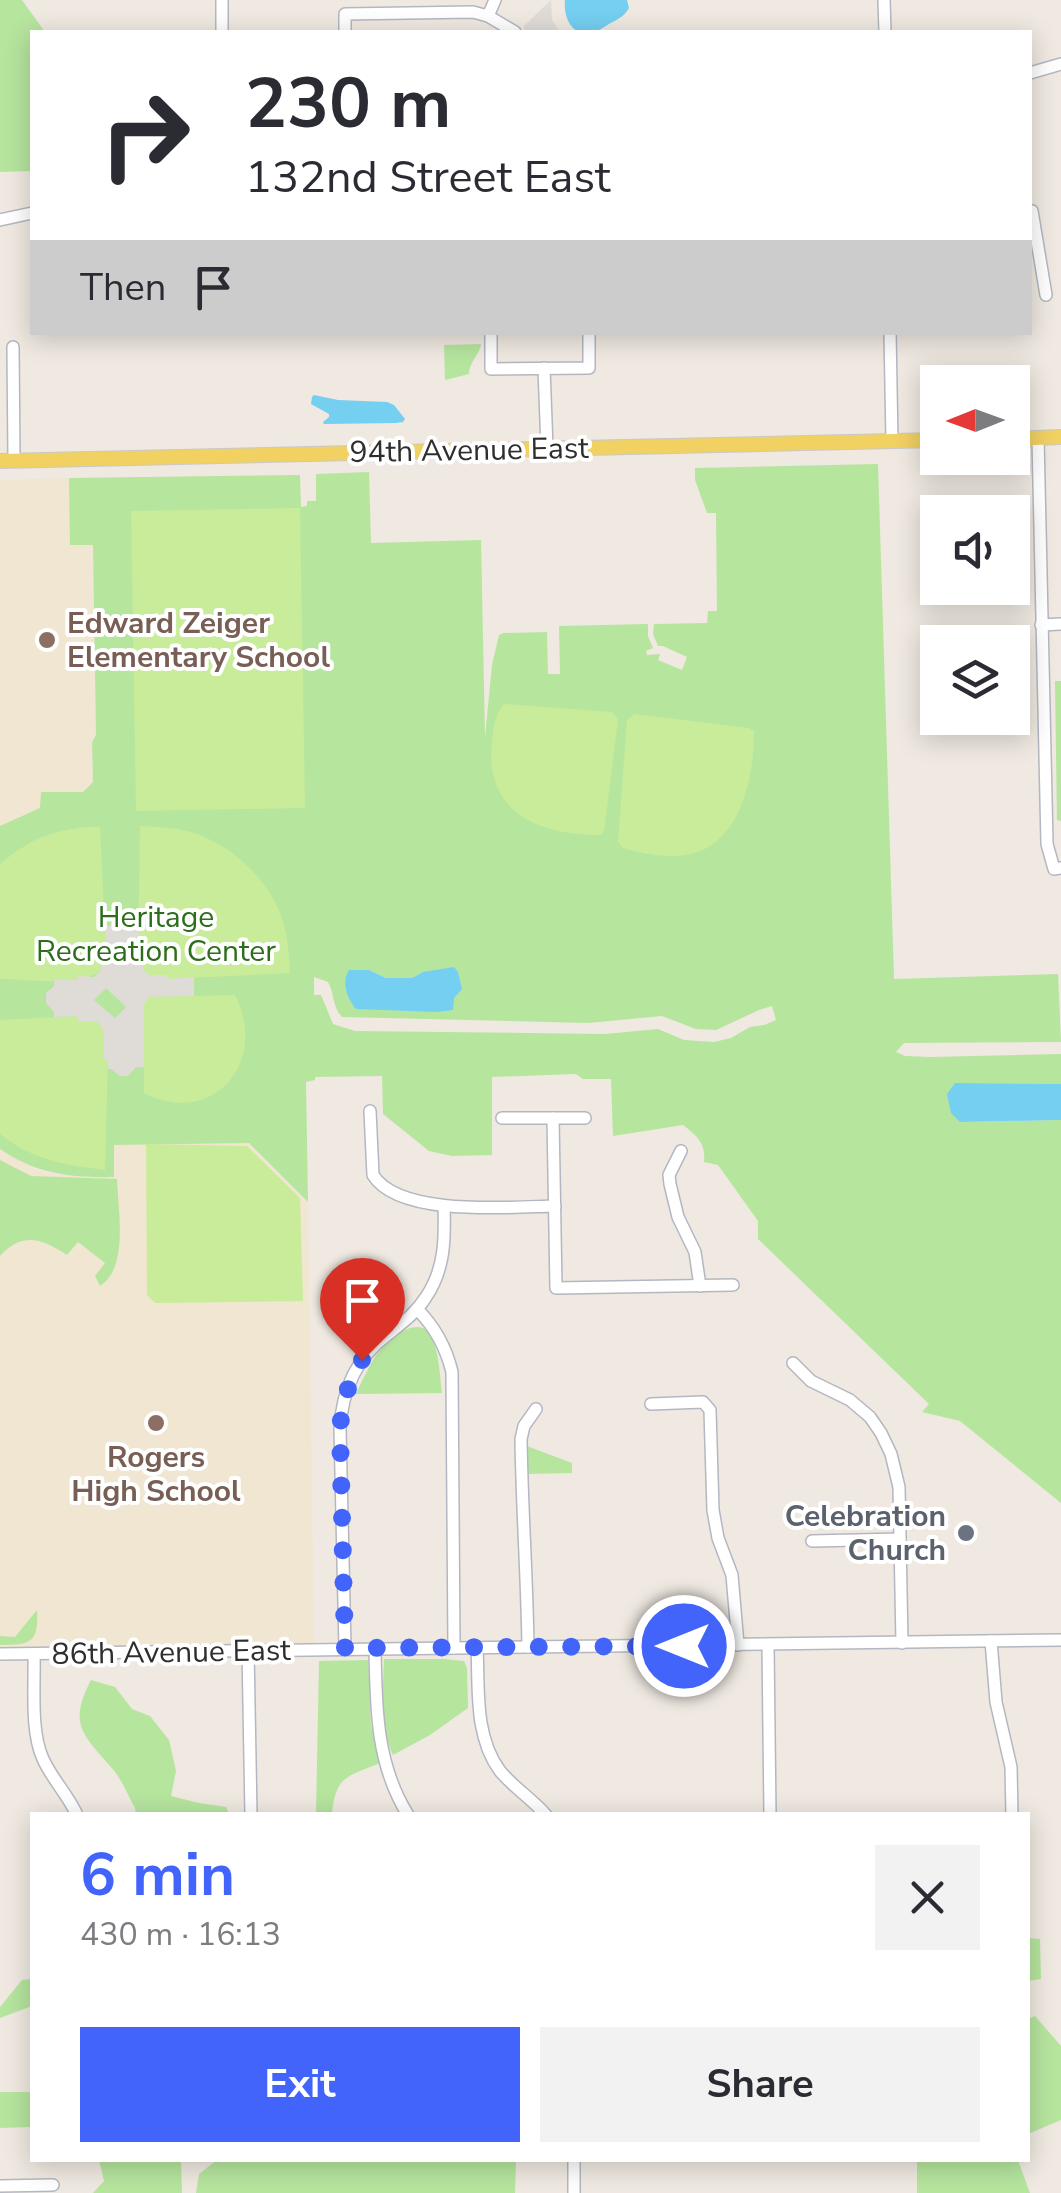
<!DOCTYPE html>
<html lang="en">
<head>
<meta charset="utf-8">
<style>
	:root { --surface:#fff; --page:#f2f2f3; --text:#2b2b33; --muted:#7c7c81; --accent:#4264fb }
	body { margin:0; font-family:"Nunito Sans",sans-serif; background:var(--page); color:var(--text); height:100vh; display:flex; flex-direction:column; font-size:38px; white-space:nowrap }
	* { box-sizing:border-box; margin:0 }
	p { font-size:32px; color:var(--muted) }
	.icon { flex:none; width:55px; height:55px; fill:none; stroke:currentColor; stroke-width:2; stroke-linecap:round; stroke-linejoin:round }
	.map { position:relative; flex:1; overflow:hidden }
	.details { position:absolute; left:30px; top:1812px; width:1000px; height:350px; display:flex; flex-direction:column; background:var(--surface); border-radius:0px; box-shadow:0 5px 25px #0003 }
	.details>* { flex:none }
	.guide { position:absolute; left:30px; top:30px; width:1002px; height:305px; border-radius:0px; box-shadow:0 5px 25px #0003; background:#fff; color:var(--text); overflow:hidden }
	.needle { width:65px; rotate:269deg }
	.buttons { position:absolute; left:920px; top:365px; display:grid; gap:20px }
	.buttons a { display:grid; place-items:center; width:110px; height:110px; border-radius:0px; background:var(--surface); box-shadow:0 5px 25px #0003; font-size:50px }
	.pin { position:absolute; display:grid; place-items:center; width:85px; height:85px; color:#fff; margin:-102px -42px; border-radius:50% 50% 50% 0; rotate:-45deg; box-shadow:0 0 10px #0007 }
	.pin .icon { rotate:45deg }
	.me { position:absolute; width:110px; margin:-55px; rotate:270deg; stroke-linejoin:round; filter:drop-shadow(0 0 8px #0008) }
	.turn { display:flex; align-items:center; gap:35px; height:210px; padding:0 50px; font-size:45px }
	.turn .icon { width:130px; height:130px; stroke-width:2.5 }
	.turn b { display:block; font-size:70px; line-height:85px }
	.then { display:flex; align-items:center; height:95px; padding:0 50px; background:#0003; gap:20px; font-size:38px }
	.round { display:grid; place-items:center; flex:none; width:105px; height:105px; border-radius:0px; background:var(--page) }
	.head { display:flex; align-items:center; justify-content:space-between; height:170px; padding:0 50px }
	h1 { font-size:60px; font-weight:700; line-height:75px; color:var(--accent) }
	.primary-button { display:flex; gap:20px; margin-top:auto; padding:20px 50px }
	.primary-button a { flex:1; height:115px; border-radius:0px; background:var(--accent); color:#fff; font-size:40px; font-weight:700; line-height:115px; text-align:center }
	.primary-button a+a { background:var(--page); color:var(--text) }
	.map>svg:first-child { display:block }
</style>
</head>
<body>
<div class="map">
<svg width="1061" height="2193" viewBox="0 0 1061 2193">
	<rect width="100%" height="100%" fill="#efe9e1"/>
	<!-- education -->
	<g fill="#f0e6d1">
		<polygon points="69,478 70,544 93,545 96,735 92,742 93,782 83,792 41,792 41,808 0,826 0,480"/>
		<polygon points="249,1143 308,1202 314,1645 0,1648 0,1149 37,1170 59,1175 95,1177 114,1176 114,1145"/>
	</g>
	<!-- green -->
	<g fill="#b6e59e" fill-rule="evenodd">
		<polygon points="0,0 22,0 45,32 32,32 32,171 0,172"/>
		<path d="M481,344c-1,11 -12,17 -12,30l-24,6 -1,-35z"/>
		<path d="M878,464l16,515 164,-5 3,68 -157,1 -8,9 9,4 25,1 131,-3v30l-105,-1 4,39 101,-2v383l-101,-82 -38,-9 7,-8 -171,-165v-18l-40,-56 -14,-3c2,-19 -7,-26 -21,-37l-70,11 -2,-57h-28l-7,-5 -84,3v78l-40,1 -23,-5 -46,-37 -1,-38 -67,1v3l-9,2 2,120 -59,-59 -135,2v32c-42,1 -78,-3 -114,-28v-323l40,-18 1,-16h42l10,-10 -1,-40 4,-7 -3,-190h-23l-1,-67 231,-3 1,32 6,-1v-5h9v-27l53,-2 2,71 110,-3 4,197 7,-72 7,-30 4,-2 44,-1 1,42h12l-1,-48 89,-2v12l5,12 -7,3 1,4 13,-1 -2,6 24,10 5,-13 -24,-11h-5l-5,-12 1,-10 53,-1 1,-12h9l-1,-98h-9l-12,-33v-12zM349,970h20l17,8h26l11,-6h35l1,13 -5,13zM314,977l14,5c7,12 4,25 14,35l246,6 74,-7 34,13 20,1 43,-20 13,-4 4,14 -12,5 -14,2 -19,11 -17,4 -30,-2 -26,-11 -53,5 -250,-3 -22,-7 -12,-29h-7z"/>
		<polygon points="1055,681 1061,681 1061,821 1057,820"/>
		<path d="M0,1160l31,16 86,3c1,30 12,89 -17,107l-5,-10 10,-13 -27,-21 -11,13c-24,-16 -45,-24 -67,1z"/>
		<path d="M410,1328c7,-1 11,-2 16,2 13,11 14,48 16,63l-86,1c13,-27 24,-55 54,-66z"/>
		<polygon points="524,1445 572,1463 572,1473 524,1474"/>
		<path d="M37,1610c2,33 -7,35 -37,35v-9l15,1z"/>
		<path d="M384,1659h59l21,2 3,7 1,40 -38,27 -37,20c-13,-28 -10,-66 -9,-96z"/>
		<path d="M368,1660l3,65 9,38c-33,14 -44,12 -48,51l-16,1 3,-154z"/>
		<path d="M91,1680l24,7 17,22 18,7 19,24 7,31 -5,25 28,7 27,4 4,8h-94l-1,-7c-8,-14 -14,-31 -25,-42 -29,-33 -41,-43 -19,-86z"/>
		<polygon points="1028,1938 1040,1939 1041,1979 1028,1981"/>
		<polygon points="32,1979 32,2006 0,2018 0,2007 22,1980"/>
		<polygon points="1035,2016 1061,2046 1061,2120 1028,2134 1028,2019"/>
		<polygon points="0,2092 32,2092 32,2127 0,2128"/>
		<polygon points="99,2160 181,2160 182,2193 93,2193 104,2181"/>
		<polygon points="217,2160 516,2160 515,2193 196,2193 199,2174"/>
		<polygon points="917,2160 1018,2160 1030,2193 917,2193"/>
	</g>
	<!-- pitch -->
	<g fill="#c9ec9a">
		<polygon points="300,508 305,808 136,811 131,511"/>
		<path d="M504,704l108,8 6,7 -14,112 -3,4c-61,0 -117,-21 -109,-94 2,-13 2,-27 12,-37z"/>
		<path d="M634,714l115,14 5,3c0,54 -17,128 -85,125 -15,0 -31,-4 -46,-8l-5,-6 9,-122z"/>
		<path d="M140,826c16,1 31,1 47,5 41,10 82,48 95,87 6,18 7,37 8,55l-123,6v-4h-18l-7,-6 -4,-18z"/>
		<path d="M87,827h13l6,124h-4v18c-18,19 -76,10 -102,10v-115c29,-24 49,-33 87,-37z"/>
		<path d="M235,995c35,68 -24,133 -91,98l-1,-89 6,-7z"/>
		<path d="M78,1016l1,5h17l7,7 1,30h4l-3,112c-40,-5 -73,-10 -105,-36v-114z"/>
		<polygon points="146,1144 247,1146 300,1198 303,1301 155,1303 147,1295"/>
	</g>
	<!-- plaza -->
	<g fill="#dfdcd8" fill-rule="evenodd">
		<polygon points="551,0 552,20 560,32 528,32 523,27"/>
		<path d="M117,920h9l7,6h6l-1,24h4l1,19 6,6h18l1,4 26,-2v19l-45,1 -5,7v63h-8l-8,9h-9l-7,-7h-4v-10h-4l-1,-30 -7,-8h-18v-5l-24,1v-5l-8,-9v-10l8,-7v-6h23l1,-4 16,1 7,-7v-19l5,-1 -1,-24h6zM106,988l20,19 -11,11 -21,-18z"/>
	</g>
	<!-- water -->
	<g fill="#75cff0">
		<path d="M565,0h62l2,8c-5,9 -11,11 -20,16 -5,3 -10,7 -16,8 -21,6 -30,-15 -28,-32z"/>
		<polygon points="314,395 338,400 387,402 394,405 405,419 403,422 396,423 324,424 323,422 329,417 329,414 311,404 312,397"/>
		<path d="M454,967l4,5 4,17 -8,9 -1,12 -17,2 -80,-3c-9,-11 -15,-27 -7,-39h20l17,8h26l11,-6z"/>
		<polygon points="955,1083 1061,1084 1061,1120 960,1122 951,1113 947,1094"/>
	</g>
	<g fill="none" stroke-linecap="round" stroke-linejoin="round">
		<defs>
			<g id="minor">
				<polyline points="222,0 222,32"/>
				<polyline points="884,0 885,32"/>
				<polyline points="488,16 515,32"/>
				<polyline points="345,32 345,14 473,12 488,16 495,0"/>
				<polyline points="1030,73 1061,64"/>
				<polyline points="1030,212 1032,211 1046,295"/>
				<polyline points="0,220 32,213"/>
				<polyline points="491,332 491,369 589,368 589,332"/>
				<polyline points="890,332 892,441"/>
				<polyline points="13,347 14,460"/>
				<polyline points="544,368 547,448"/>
				<polyline points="1038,438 1047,844 1054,869 1061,868"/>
				<polyline points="1041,625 1061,624"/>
				<path d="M370,1111l3,64c26,42 137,32 182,31"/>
				<polyline points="502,1118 585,1118"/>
				<polyline points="553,1118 556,1288 733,1285"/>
				<polyline points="681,1151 669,1175 670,1184 678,1217 695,1252 700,1286"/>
				<path d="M417,1309c18,18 29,38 35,63l2,276"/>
				<polyline points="793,1363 811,1381 850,1400 870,1417 881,1433 891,1454 899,1487 902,1643"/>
				<polyline points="651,1404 703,1402 710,1410 713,1510 718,1538 732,1575 738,1645"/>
				<polyline points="812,1541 900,1539"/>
				<polyline points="991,1641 996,1702 1011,1767 1012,1815"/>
				<polyline points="768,1645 770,1815"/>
				<path d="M477,1647c2,41 -3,89 23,124 13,16 32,28 46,44"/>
				<path d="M528,1647c-1,-70 -6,-138 -7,-208l3,-13 12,-17"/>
				<path d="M345,1648l-5,-219c2,-38 16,-71 47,-94 15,-12 29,-22 39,-38 19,-28 19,-58 18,-91"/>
				<path d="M375,1649c1,58 1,115 33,166"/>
				<polyline points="248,1650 251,1815"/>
				<polyline points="0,1654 1061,1640"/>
				<path d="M34,1654c1,31 -4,77 9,105 9,20 25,36 34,56"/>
				<polyline points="574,2160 574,2193"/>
				<polyline points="0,2186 53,2185"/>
			</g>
			<g id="major">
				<polyline points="1012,439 1061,437"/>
				<polyline points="0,461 938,440"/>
			</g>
		</defs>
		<!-- minor casing -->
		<use href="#minor" stroke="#b4b7c1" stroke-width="14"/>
		<!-- major casing -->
		<use href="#major" stroke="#c9c9c9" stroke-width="16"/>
		<!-- minor -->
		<use href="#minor" stroke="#fff" stroke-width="11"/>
		<!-- major -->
		<use href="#major" stroke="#f2d163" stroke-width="14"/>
	</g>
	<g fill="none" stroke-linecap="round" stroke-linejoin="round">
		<!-- route -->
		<path stroke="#4264fb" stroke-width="18" stroke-dasharray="0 32.4" d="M362,1360c-14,23 -20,43 -22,69l5,219 339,-2"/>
	</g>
	<!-- markers -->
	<g fill="#8d6e63" stroke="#fff" stroke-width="4">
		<circle cx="47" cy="640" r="10"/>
		<circle cx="156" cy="1423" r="10"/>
	</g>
	<circle fill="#6b7280" stroke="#fff" stroke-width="4" cx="966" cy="1533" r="10"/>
	<g text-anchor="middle" stroke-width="8" stroke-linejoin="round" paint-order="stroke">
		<!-- street labels -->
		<g font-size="30" fill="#2e2e2e" stroke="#fff">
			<text transform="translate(469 450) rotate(-1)" y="10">94th Avenue East</text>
			<text transform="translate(171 1652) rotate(-1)" y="10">86th Avenue East</text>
		</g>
		<!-- education labels -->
		<g font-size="30" font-weight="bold" fill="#785e54" stroke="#fff" text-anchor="start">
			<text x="67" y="633">Edward Zeiger<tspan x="67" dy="34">Elementary School</tspan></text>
			<text x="156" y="1467" text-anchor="middle">Rogers<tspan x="156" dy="34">High School</tspan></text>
		</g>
		<!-- park labels -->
		<g font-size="30" fill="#2c6e1b" stroke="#fff">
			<text x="156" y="927">Heritage<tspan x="156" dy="34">Recreation Center</tspan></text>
		</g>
		<!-- worship labels -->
		<g font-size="30" font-weight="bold" fill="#5b616d" stroke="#fff" text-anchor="end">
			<text x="946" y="1526">Celebration<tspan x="946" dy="34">Church</tspan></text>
		</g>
	</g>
</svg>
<div class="buttons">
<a><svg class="needle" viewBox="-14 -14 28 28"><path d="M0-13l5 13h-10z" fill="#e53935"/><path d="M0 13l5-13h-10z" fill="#7c7c81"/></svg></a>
<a><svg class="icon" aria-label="sound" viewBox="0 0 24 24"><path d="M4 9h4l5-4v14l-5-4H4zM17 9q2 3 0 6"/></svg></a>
<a><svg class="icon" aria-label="layers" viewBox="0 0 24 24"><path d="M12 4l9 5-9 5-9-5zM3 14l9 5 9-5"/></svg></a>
</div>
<div class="pin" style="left:362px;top:1360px;background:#d93025"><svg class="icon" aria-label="arrive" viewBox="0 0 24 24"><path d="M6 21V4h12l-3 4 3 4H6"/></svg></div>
<svg class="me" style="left:684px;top:1646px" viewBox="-20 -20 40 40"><circle r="17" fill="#4264fb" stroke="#fff" stroke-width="3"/><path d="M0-11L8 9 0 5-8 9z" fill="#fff"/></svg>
<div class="guide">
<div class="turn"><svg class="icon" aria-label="right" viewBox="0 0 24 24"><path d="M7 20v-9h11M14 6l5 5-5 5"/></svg><div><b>230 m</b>132nd Street East</div></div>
<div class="then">Then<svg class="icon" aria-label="arrive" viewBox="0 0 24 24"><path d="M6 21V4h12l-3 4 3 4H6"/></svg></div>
</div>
<section class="details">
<div class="head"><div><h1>6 min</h1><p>430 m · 16:13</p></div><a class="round"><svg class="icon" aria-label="close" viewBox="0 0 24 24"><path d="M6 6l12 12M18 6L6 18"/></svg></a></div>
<div class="primary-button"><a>Exit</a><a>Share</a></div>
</section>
</div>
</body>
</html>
